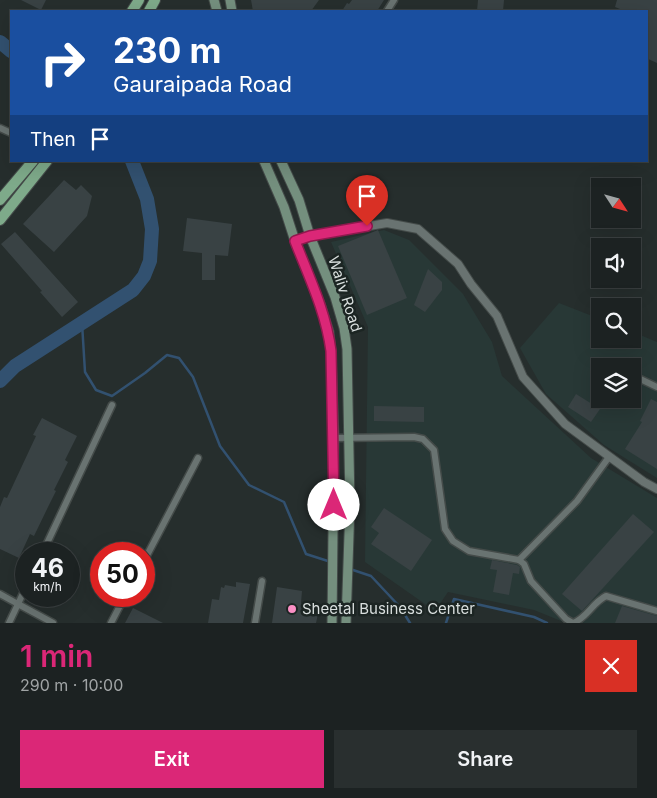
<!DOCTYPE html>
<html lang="en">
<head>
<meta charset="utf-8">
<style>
	:root { --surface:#1c2222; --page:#292f2f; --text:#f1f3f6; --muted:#a0a4a5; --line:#3a3f40; --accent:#db2777 }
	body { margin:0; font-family:Inter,sans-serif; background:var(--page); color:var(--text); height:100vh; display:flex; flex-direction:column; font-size:19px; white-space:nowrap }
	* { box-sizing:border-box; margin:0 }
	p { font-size:16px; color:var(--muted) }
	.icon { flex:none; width:28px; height:28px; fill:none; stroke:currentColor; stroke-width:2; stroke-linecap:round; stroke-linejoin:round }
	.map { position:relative; height:623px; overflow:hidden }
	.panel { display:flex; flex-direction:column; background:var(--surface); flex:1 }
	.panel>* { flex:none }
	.guide { position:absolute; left:10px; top:10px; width:638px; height:152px; border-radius:0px; box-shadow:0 5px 20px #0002,0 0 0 1px var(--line); background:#1a4fa0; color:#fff; overflow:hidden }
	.needle { width:32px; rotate:126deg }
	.tools { position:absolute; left:591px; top:178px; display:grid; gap:10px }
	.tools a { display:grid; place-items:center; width:50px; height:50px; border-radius:0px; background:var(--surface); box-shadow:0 5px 20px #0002,0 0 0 1px var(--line); font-size:25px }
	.speed { position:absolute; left:15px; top:542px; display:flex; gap:10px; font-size:25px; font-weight:700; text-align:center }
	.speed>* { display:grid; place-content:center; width:65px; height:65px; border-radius:50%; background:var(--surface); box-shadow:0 5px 20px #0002,0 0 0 1px var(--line); line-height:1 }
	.speed small { font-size:12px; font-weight:400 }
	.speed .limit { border:8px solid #d22; background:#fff; color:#111 }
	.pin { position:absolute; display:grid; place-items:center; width:42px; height:42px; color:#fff; margin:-51px -21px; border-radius:50% 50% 50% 0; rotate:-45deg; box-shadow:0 0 5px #0007 }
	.pin .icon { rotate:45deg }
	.me { position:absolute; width:55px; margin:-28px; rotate:0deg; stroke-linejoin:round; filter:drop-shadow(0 0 4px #0008) }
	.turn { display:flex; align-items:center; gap:18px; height:105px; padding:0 20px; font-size:22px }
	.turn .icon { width:65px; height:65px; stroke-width:2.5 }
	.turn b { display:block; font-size:35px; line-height:42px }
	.then { display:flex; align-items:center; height:48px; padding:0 20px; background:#0003; gap:10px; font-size:19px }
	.round { display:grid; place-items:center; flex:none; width:52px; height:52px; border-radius:0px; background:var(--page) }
	.headline { display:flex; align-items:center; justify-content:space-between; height:85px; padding:0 20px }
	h1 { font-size:30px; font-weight:600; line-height:38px; color:var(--accent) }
	.action { display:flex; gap:10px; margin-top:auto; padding:10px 20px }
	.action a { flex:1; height:58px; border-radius:0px; background:var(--accent); color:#fff; font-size:20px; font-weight:600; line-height:58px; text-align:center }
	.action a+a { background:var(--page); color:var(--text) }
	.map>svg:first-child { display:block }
</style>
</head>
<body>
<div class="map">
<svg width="657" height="623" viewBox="0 0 657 623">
	<rect width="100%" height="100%" fill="#262e2d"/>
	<!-- built -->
	<g fill="#283836" fill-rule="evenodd">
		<polygon points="384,230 409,240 463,294 492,342 502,376 591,458 657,498 657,623 566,623 534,610 448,592 435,611 365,562 368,327 331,242"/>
		<path d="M559,303l41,16v20h32l1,-7 24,10v136l-53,-33 -58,-51 -26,-46zM600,366h32v33h-32z"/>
	</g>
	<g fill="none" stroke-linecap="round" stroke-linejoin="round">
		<!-- stream -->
		<g stroke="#325170" stroke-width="2.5">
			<polyline points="82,323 85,372 96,390 112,396 145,373 167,355 179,358 193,377 220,446 249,485 284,502 306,554 331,562"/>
			<polyline points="350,569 371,576 400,607 410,623"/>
			<polyline points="446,623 454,599 534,617 547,623"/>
		</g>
		<!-- river -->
		<g stroke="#325170" stroke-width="14">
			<polyline points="0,42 11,51"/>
			<polyline points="0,381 15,366 133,290 144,276 150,261 152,229 147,199 132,161"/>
		</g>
	</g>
	<!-- building -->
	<g fill="#394244">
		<polygon points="21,0 46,0 41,10"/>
		<polygon points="251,0 319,0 311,11 253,11"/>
		<polygon points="352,0 384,0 377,11 342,11 347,3 349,4"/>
		<polygon points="478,0 504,0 503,11 477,11"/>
		<polygon points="617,0 657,0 657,63 646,58 646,11 625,11 615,7"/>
		<polygon points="64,180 76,190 81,185 92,196 87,216 54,252 23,224"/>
		<polygon points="187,218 232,224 228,256 215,255 215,280 202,280 202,253 183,251"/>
		<polygon points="378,230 407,298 367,315 338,246"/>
		<polygon points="15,232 78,302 62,317 40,292 42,291 1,244"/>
		<polygon points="428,269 442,282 442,290 425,312 414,305"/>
		<polygon points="576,394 600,409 591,422 568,407"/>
		<polygon points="651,399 657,402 657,469 625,449 642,422 640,421"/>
		<polygon points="374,406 424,407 424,422 374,421"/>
		<polygon points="42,418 77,436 65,460 68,462 54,490 56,491 48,507 34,536 30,534 19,558 0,549 0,507 4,497 7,498 36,436 33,435"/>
		<polygon points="384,508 432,540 411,571 371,544 379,533 371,527"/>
		<polygon points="633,514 654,532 582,611 562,594"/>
		<polygon points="492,560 517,565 520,567 519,574 513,573 509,595 493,592 497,570 490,569"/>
		<polygon points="236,582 250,584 243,623 208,623 212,599 219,600 221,587 224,588 225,585 236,587"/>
		<polygon points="277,587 302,591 301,603 311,604 310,613 318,614 316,623 272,623"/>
		<polygon points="622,606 657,616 657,623 615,623"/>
		<polygon points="133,608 163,623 125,623"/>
	</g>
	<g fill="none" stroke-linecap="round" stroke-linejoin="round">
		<defs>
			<g id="minor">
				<polyline points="387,11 394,0"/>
				<polyline points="0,128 11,133"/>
				<polyline points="612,366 614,366"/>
				<polyline points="632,375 657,387"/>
				<path d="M334,438l80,-1 9,2 11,11 11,79 8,12 16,10 50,9 5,4 7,17 35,38 7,4c14,-5 19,-20 33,-27l51,15"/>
				<polyline points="42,554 112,405"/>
				<polyline points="519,560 577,501 609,457"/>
				<polyline points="144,561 198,458"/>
				<polyline points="0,594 18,604 26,587"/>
				<polyline points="9,623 18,604 53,623"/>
				<polyline points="111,623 125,596"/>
				<polyline points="255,623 262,581"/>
			</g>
			<polyline id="tertiary" points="295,241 310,236 387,223 418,229 458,264 471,284 497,316 523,377 565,424 644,482 657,489"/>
			<g id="secondary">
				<polyline points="214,0 217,11"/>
				<polyline points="230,0 232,11"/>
				<polyline points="264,161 284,207 295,241 320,304 329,332 331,351 334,438 332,623"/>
				<polyline points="281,161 299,200 310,236 335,297 344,328 347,349 350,505 346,623"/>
			</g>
			<g id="primary">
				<polyline points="132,11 139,0"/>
				<polyline points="149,11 155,0"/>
				<polyline points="0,200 33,161"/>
				<polyline points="0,220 47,161"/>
			</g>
		</defs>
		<!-- minor casing -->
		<use href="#minor" stroke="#444b49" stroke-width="9"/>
		<!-- tertiary casing -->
		<use href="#tertiary" stroke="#444b49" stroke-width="10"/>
		<!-- secondary casing -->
		<use href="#secondary" stroke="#444b49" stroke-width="11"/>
		<!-- primary casing -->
		<use href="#primary" stroke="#444b49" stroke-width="12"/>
		<!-- minor -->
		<use href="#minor" stroke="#697371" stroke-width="6"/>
		<!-- tertiary -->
		<use href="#tertiary" stroke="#697371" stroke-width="8"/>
		<!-- secondary -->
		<use href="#secondary" stroke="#748f7e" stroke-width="9"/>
		<!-- primary -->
		<use href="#primary" stroke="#7eaa8a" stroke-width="10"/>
	</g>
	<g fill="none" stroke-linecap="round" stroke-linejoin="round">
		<defs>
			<path id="route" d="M334,505l-3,-154c-5,-39 -22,-74 -36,-110l15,-5 57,-10"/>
		</defs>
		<!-- route casing -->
		<use href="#route" stroke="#8e194d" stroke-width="12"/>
		<!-- route -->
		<use href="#route" stroke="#db2777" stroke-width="9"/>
	</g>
	<!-- markers -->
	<circle fill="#fb8fc5" stroke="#1c2523" stroke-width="2" cx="292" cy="609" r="5"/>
	<g text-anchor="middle" stroke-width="5" stroke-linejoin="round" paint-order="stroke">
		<!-- street labels -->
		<g font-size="15" fill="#d9dfde" stroke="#1c2523">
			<text transform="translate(345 294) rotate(72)" y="5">Waliv Road</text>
		</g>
		<!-- poi labels -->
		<g font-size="15" fill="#d9dfde" stroke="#1c2523" text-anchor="start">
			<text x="302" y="614">Sheetal Business Center</text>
		</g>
	</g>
</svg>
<div class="tools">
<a><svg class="needle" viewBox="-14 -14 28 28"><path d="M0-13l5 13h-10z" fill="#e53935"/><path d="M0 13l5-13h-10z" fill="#a0a4a5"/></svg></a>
<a><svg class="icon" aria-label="sound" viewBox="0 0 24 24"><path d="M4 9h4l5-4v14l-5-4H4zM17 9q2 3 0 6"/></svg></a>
<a><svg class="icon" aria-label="search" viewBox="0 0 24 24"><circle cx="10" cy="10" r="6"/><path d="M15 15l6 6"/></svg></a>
<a><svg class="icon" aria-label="layers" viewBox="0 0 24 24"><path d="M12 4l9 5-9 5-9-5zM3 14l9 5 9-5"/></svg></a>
</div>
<div class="speed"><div>46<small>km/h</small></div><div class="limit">50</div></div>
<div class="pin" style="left:367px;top:226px;background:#d93025"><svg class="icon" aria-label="arrive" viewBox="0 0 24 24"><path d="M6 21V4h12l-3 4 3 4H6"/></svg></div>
<svg class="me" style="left:334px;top:505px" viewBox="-20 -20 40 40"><circle r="19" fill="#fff"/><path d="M0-13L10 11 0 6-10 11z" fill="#db2777"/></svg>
<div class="guide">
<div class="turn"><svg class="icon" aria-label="right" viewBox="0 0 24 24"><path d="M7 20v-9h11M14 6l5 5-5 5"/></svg><div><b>230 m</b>Gauraipada Road</div></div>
<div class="then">Then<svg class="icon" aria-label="arrive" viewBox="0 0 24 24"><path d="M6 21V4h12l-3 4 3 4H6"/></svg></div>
</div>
</div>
<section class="panel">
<div class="headline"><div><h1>1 min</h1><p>290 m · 10:00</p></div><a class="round" style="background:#d93025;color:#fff"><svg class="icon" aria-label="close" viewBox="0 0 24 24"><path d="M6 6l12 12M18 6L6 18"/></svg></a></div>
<div class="action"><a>Exit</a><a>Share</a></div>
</section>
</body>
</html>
